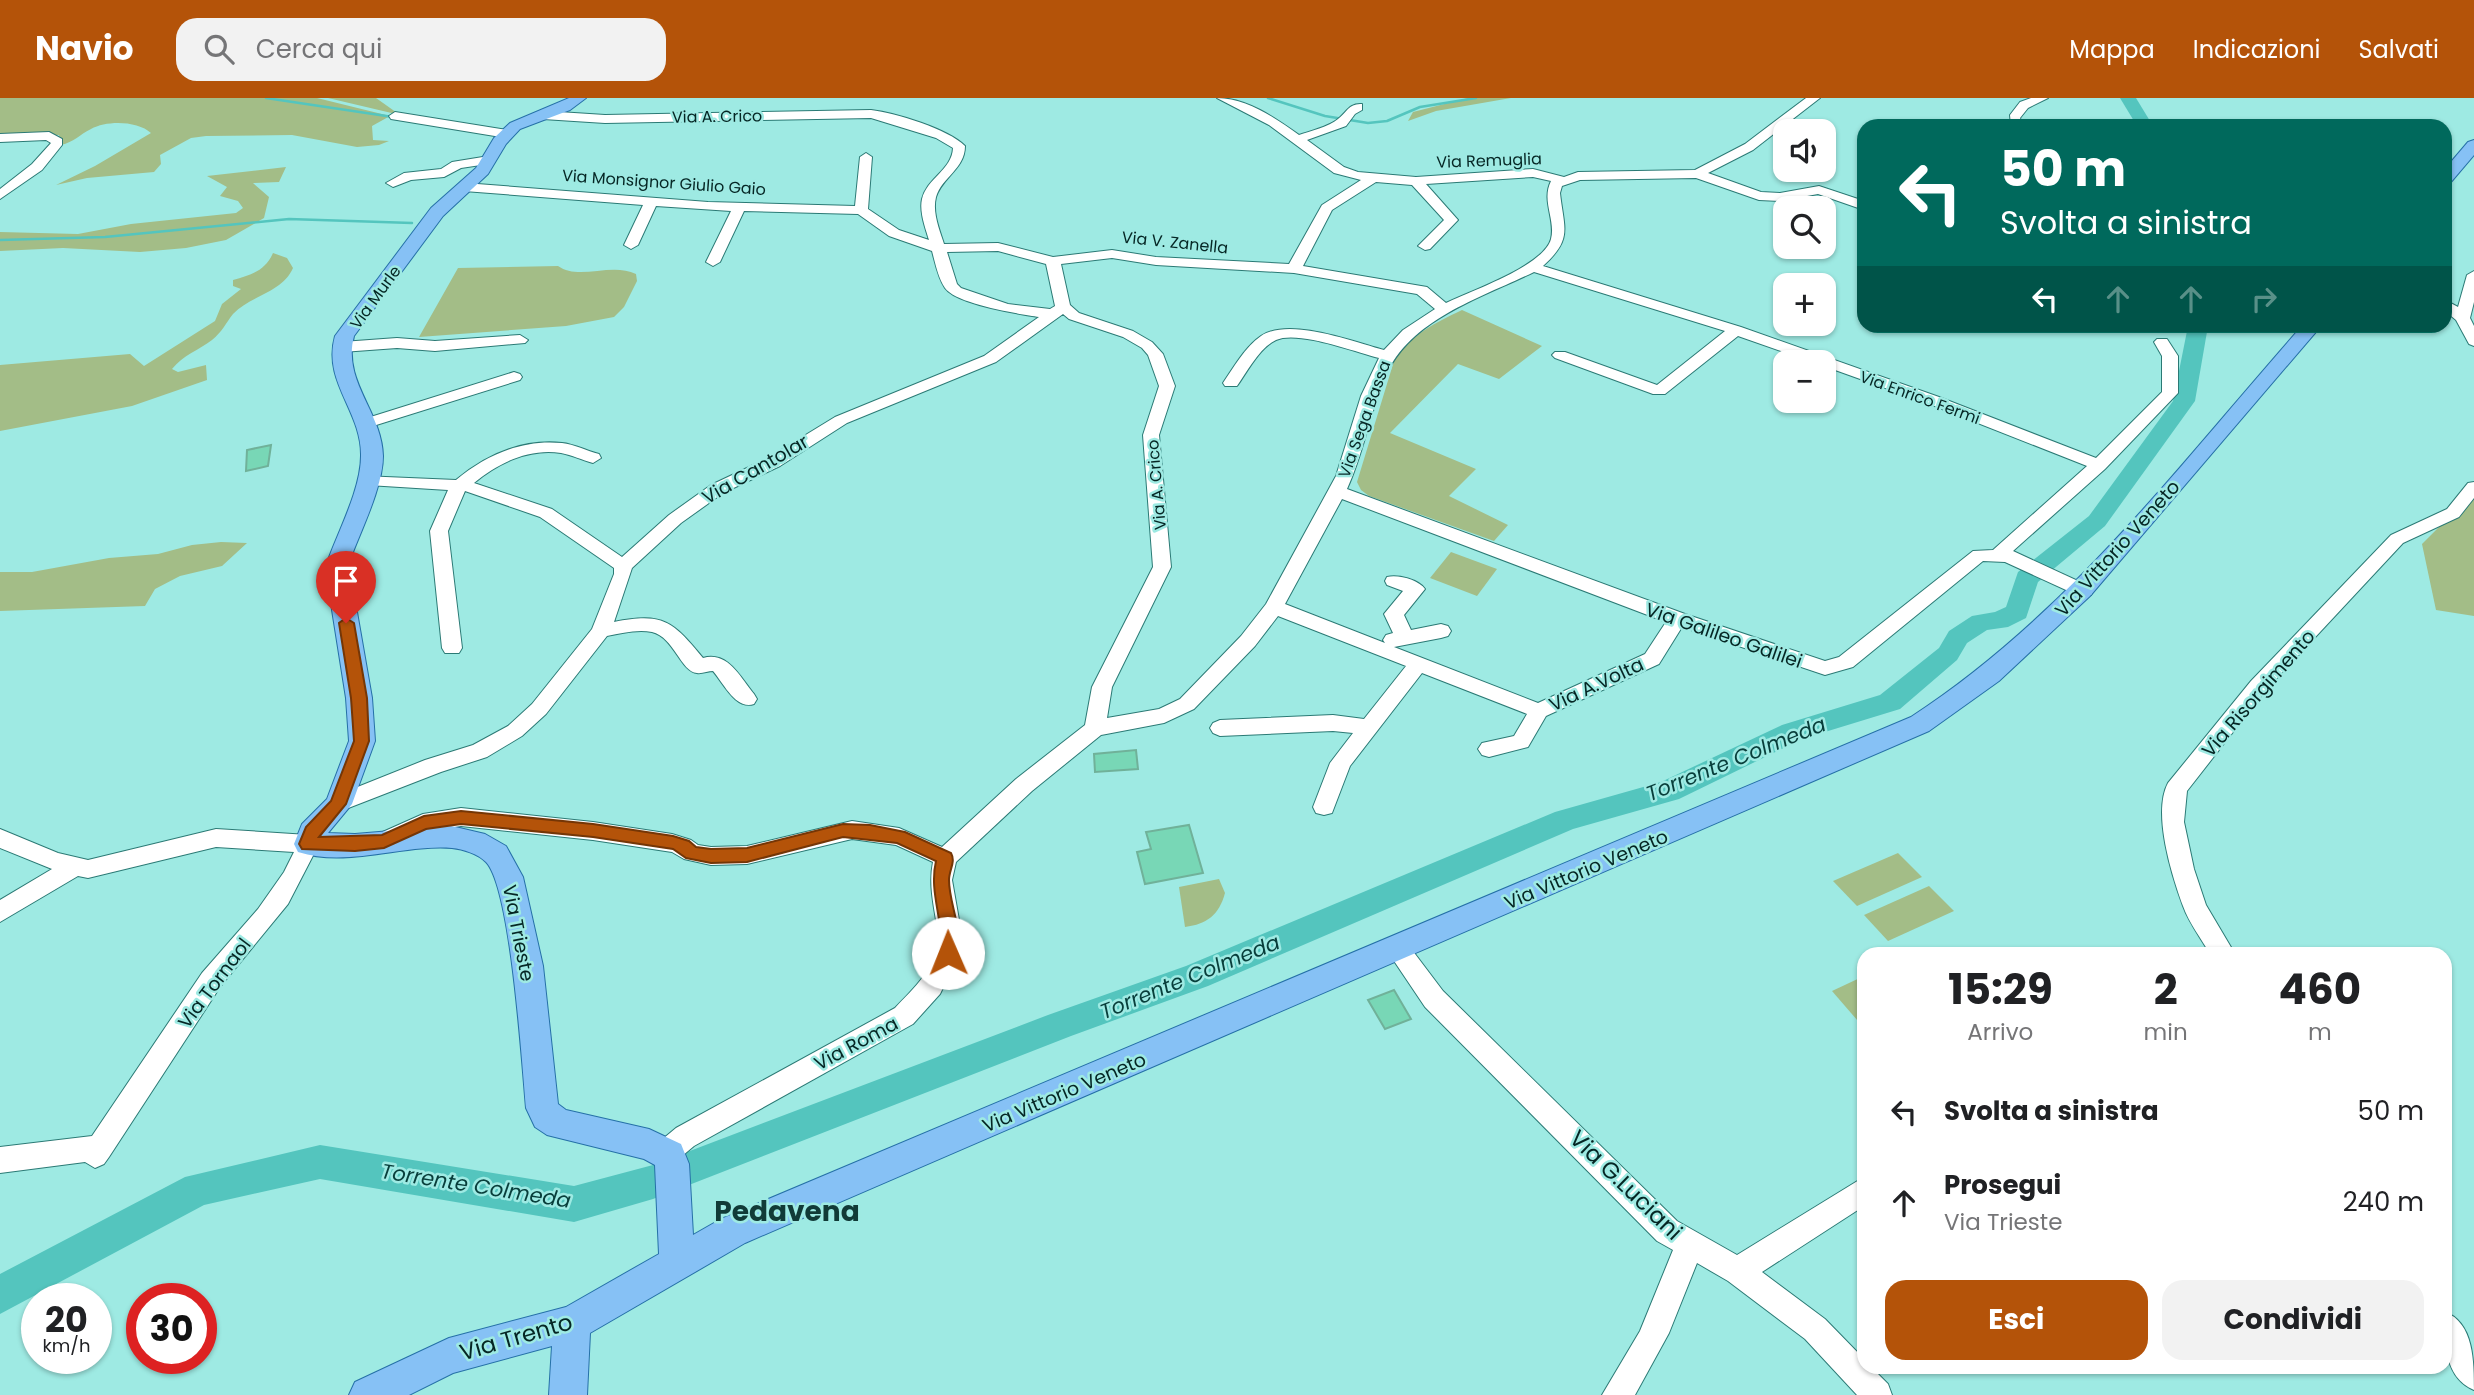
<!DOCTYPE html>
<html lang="it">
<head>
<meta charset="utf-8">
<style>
	:root { --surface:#fff; --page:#f2f2f2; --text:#202124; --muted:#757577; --accent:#b45309 }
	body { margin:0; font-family:Poppins,sans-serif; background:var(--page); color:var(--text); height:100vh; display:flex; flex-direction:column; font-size:26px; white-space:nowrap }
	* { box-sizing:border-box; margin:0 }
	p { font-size:23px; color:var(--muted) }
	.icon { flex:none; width:38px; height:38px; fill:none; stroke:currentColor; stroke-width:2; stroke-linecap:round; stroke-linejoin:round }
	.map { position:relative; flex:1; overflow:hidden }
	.details { position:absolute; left:1857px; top:849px; width:595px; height:427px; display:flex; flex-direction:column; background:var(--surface); border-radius:21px; box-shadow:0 2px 5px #0004 }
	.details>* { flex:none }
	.banner { position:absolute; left:1857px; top:21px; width:595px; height:214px; border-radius:21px; box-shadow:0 2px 5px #0004; background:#00695c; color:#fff; overflow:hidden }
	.fabs { position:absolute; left:1773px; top:21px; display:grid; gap:14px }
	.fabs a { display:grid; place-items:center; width:63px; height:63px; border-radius:14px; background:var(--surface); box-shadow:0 2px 5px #0004; font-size:35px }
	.speed { position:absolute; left:21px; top:1185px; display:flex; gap:14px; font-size:35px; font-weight:700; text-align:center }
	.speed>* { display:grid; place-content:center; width:91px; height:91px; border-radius:50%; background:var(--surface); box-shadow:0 2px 5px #0004; line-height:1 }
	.speed small { font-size:18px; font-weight:400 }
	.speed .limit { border:10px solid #d22; background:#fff; color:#111 }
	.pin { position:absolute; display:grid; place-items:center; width:60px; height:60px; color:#fff; margin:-72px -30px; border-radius:50% 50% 50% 0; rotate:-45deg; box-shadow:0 0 7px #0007 }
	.pin .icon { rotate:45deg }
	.me { position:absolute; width:77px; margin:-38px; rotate:359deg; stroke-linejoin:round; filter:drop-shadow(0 0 5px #0008) }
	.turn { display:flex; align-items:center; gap:24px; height:147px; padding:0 28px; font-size:32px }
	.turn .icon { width:91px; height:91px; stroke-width:2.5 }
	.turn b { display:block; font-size:49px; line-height:60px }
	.lanes { display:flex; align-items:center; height:66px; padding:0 28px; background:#0003; justify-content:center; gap:35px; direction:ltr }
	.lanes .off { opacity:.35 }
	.eta { display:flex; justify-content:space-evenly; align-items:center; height:119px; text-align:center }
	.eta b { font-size:42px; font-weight:700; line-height:49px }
	.button { display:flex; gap:14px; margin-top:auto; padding:14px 28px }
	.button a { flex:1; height:80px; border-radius:21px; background:var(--accent); color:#fff; font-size:28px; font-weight:700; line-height:80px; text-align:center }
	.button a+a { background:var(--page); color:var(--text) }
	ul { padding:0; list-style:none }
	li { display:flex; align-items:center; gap:21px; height:91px; padding:0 28px }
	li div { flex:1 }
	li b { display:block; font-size:26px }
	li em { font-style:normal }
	header { display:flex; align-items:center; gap:42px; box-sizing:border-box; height:98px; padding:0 35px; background:var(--accent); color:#fff }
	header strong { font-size:33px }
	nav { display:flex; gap:38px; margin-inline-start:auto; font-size:24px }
	.search { width:490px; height:63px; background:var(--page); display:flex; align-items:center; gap:18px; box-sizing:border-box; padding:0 24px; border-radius:21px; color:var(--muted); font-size:26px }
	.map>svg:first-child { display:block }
</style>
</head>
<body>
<header>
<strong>Navio</strong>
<div class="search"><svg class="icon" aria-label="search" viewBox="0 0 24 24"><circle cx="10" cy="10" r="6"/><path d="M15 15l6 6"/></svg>Cerca qui</div>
<nav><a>Mappa</a><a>Indicazioni</a><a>Salvati</a></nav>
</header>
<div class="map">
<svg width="2474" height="1297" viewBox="0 0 2474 1297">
	<rect width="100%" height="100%" fill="#9eeae3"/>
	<!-- green -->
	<g fill="#a3bd87">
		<path d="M0,0h317l73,18 -18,10 1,14 16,1 -10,4 -22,2 -65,-12 -86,1 -15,2 -31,17 1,9 -7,8 -67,6 -31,7 39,-19 56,-33c-13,-12 -44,-13 -60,-4 -12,6 -17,13 -30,16l-2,-10 -59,2z"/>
		<polygon points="328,0 376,0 400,17"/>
		<polygon points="1468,0 1511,0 1436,13 1408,23 1413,14"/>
		<polygon points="286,69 279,84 253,85 269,99 264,120 226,142 186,150 140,154 63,150 0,153 0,134 78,136 131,126 236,115 243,110 238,103 220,98 227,89 207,78"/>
		<path d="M273,155l14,5 6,10c-11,25 -42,27 -60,46 -7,9 -11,18 -21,26 -13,10 -29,15 -40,29l6,3 28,-7 1,15 -75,26 -132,25v-66l130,-11 14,12 71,-45 7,-17 19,-15 -8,-3v-6c18,-5 32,-9 40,-27z"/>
		<path d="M558,168c21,15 53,-4 78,8l1,7 -13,26 -10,10 -48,9 -147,11 39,-69z"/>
		<path d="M1462,212l80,36 -43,33 -41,-15 -68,69 86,36 -27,27 59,29 -14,16 -125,-45 -8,-6 -4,-8 37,-121c17,-27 41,-38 68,-51z"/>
		<polygon points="2474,394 2474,518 2436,512 2422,446"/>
		<polygon points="221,444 247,445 222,468 180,478 155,491 145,508 0,513 0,474 32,474 109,460 158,456 192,447"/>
		<polygon points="1451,454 1497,471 1477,498 1430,480"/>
		<polygon points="1898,755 1922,779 1857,808 1833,783"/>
		<path d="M1219,781l6,14c-6,22 -18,31 -40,34l-6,-40z"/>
		<polygon points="1929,788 1954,813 1888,843 1864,817"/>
		<polygon points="1864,878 1864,930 1832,893"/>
	</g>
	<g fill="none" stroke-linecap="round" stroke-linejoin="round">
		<!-- stream -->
		<g stroke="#54c5be" stroke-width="2.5">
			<polyline points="266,0 393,19"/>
			<polyline points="1268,0 1325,18 1368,25 1387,23 1420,9 1476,0"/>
			<polyline points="0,142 105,139 289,121 412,125"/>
		</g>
		<!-- river -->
		<g fill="#54c5be" fill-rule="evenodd">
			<polygon points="2120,0 2136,0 2153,28 2137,28"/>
			<polygon points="2188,228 2208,228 2195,303 2105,428 2038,484 2026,520 2008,529 1987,532 1967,545 1957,562 1900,611 1802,641 1679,701 1573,731 1208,888 1071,938 653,1101 574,1124 320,1081 204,1107 0,1216 0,1176 185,1079 320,1047 574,1088 653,1067 1048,917 1186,868 1555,714 1661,684 1782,627 1880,597 1939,550 1949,533 1972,518 1995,514 2006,509 2018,474 2089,418 2173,303"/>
		</g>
	</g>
	<!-- building -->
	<g fill="#78d7b6" stroke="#70b199" stroke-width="2">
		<polygon points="271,347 268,368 246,373 247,352"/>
		<polygon points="1136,652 1138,671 1095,674 1094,656"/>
		<polygon points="1189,727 1203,775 1145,786 1137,754 1151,751 1146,734"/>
		<polygon points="1394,892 1411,921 1385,931 1368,902"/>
	</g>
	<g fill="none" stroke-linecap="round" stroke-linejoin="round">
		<defs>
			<g id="minor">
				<path d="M1217,0c30,0 58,20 82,37 11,-4 30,-8 39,-16 9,-7 11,-16 24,-15v6l-7,4 -9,12 -39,14 37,27 14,5 58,5 117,-8 31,8 14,-5 117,-2 50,-26 61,-46h14l-67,52 -45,23 53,19 19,1 39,-7 45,15v9l-46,-16 -38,7 -21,-1 -63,-22 -116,2 -18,6 -2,7c4,36 13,46 -17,73l198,61 198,70 157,61 66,-66v-36l-8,-14 3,-3h10l11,17v37l-73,76 -92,82 78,36 2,4 -2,4h-14l-72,-33 -22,-1 -130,106 -28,8 -143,-48 -23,37 -113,52 -18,31 -39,10 -7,-2 -4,-6 4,-6 32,-7 13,-22 -105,-41 -72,93 -18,47 -8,2 -8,-2 -3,-6 17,-44 23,-30 -20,-2 -113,5 -7,-3 -3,-5 3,-5 7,-3 113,-5 31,4 42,-53 -128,-50 -23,30 -61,63 -30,14 -63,12 -69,56 -76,71 -4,18 10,57 -2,16 -20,41 -27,30 -219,122 -18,15 -9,4 -9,-4 -4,-9 4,-9 18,-15 219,-120c19,-20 46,-44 43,-74 -3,-25 -10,-47 -5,-72l-37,-17 -44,-6 -105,25 -36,1 -27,-6 -12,-7 -79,-12 -132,-14 -34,5 -43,19 -8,-3 -3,-6 3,-6 47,-21 38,-6 132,14 79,12 19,6 7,5 13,2 36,-1 105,-25 47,7 43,19 74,-68 69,-54 7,-38 61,-120 -10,-132 16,-49 -11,-31 -6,-7 -19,-11 -54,-18 -6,-5 -67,48 -149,61 -67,43 -57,27 -42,30 -49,45 -18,54c50,-10 59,0 89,36 25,-7 37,19 51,36l3,5 -3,5c-18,6 -30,-20 -41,-33 -5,0 -11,3 -16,2 -16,-1 -23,-36 -45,-41 -14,-3 -30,1 -45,4l-61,78 -24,22 -35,21 -46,15 -103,40 -8,-2 -3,-6 3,-6 95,-38 48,-15 35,-19 24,-22 60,-75 22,-55v-6l-74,-51 -75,-26 -17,40 14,117 -3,5h-14l-3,-5 -12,-117 18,-41 -80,-5 -6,-1 -3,-4 3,-4 94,4c30,-25 66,-41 106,-37 12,1 25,8 37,11l2,4 -8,5c-11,-3 -21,-8 -32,-10 -32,-5 -63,10 -87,30l78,26 70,48 47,-42 42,-30 57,-27 67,-41 149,-61 55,-39c-20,-3 -83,-13 -94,-29 -7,-10 -10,-26 -13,-37l-43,-15 -31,-22 -114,-3 -24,51 -7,4 -7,-4 25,-51 -75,-5 -18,39 -7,4 -7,-4 19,-40 -179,-14 -7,-4 7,-4 244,19 147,4 5,-49 6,-4 6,4 -4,52 31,21 30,10c-3,-10 -10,-28 -7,-41 5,-21 30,-29 31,-51l-17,-10 -65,-20 -266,5 -62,-4 -6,-4 6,-4 62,4 266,-5c25,3 77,19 94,36 0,23 -23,31 -29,51 -4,16 4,34 8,47l54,-1 55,14 59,-7 44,7 133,7 33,-59 39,-25 -27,-7 -65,-48zM1533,79l18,4c-10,20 5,39 0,58 -7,27 -81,52 -105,64l-19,-16 -124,-21 29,-56 44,-28 36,3 32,35 -26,26 7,4 5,-1 28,-29 -32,-36zM998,153l48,13 9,42 -5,3 -42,-5 -47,-16 -4,-4 -10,-32zM1112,160l44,7 138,8 123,21 18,15 -32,21 -19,20c-30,-8 -95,-33 -123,-14 -16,11 -27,31 -38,47l2,3h12c10,-14 22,-38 39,-46 22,-10 79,12 103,18l-18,38 -25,80 -70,128 -25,32 -61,63 -21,10 -52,9 5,-31 59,-120 -12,-132 16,-49 -12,-32 -11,-12 -19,-11 -54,-18 -9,-8 -9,-41zM1534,174l191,59 -68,54 -92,-33h-10l-3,3 3,3 98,36h12l73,-58 74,26h12v4l103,37 160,63 -94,84 -20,1 -134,106 -14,4 -140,-47 -338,-125c16,-35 22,-72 36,-107 23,-62 96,-83 151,-110zM1342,401l324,123 -21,32 -107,49 -144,-56 47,-9 7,-2 3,-5 -3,-5 -7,-2 -30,6 -7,-15 21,-26c-6,-9 -27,-15 -38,-12l-2,4 2,4 16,6 -19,23 9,19 -7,2 -3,5 2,3 -100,-39z"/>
				<polygon points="2031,0 2048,0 2028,10 2020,20 2023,28 2011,28 2010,17 2020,4"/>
				<polygon points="395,14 507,32 513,36 507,40 391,21 389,18"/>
				<polygon points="49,34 62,41 62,47 42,72 0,101 0,91 32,66 51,45 46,42 0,44 0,36"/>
				<polygon points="489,58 494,59 494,65 461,70 444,79 411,82 393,89 386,85 404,75 441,71 452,64"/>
				<polygon points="2474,173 2474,204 2470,220 2474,228 2474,248 2469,246 2456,222 2445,213 2445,202 2458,209 2467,177"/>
				<polygon points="520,237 528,242 525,245 435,253 397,250 342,254 334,249 342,244 397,240 435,243"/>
				<polygon points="514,274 520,276 522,279 520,282 373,328 361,328 359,325 361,322"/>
				<path d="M2474,384v16l-15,19 -56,26 -138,148 -78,100 -3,31 10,47 12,36 29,49h-25c-9,-16 -21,-31 -27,-48 -11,-30 -31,-93 -15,-123l83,-102 140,-146 56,-26 21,-26z"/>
				<polygon points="0,731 58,755 88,762 216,731 308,737 316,740 319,746 288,806 220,889 109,1059 104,1066 95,1070 85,1064 0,1075 0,1049 92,1038 202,875 258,811 284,774 294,754 216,749 88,780 78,778 0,824 0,802 52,771 0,750"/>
				<polygon points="1398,841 1406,844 1443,893 1677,1123 1737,1157 1864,1079 1864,1108 1762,1174 1825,1221 1864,1261 1864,1269 1871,1269 1888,1286 1892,1297 1857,1297 1805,1241 1728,1183 1697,1165 1669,1235 1635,1297 1602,1297 1640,1233 1673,1152 1657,1143 1425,909 1386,851 1390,844"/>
				<path d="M2445,1214c29,11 29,50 29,78 -31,-13 -29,-50 -29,-78z"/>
			</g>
			<g id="major">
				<path d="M569,0h17l-16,12 -50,19 -14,15 -18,30 -45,42 -89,120c-12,46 28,75 29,120 0,31 -22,74 -33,104v12l22,126 3,43 -23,63 -24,29 27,1 96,-8 34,8 21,12 17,31 20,89 15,138 8,6 83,19 32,15 8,20 4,71 28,-16 1190,-502c157,-102 269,-253 391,-391h19l-231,270 -91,85 -70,50 -1184,512 -155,90 -3,62h-38l3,-49 -99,27 -44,22h-60l6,-13 94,-44 117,-31 93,-53 -4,-89 -11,-6 -97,-24 -12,-8 -9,-19c-4,-43 -15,-220 -40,-246 -8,-8 -23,-13 -34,-14 -49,-4 -105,20 -154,4l-4,-8 8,-20 25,-25 22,-58 -3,-43 -20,-126 2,-12c11,-30 33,-72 33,-104 1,-45 -39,-74 -26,-120l96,-128 45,-40 18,-30 16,-15z"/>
				<polygon points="2474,42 2474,57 2451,84 2445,86 2445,71 2468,44"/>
			</g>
		</defs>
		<!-- minor casing -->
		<use href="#minor" stroke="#2b7a75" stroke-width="2"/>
		<!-- major casing -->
		<use href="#major" stroke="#2570a7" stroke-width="2"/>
		<!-- minor -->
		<use href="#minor" fill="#fff" fill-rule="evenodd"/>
		<!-- major -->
		<use href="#major" fill="#86c1f5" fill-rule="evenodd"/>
	</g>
	<!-- route -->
	<path fill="#b45309" stroke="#753606" stroke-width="2" d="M346,520l8,5 13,75 2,43 -23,63 -27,33 63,-2 42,-19 37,-5 132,13 80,12 16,5 7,6 15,2 36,-1 96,-24 27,1 35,7 46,21c5,9 -2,17 -2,27 0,26 17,54 5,78l-6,3 -6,-3c-4,-8 -1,-14 -1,-22 -2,-27 -11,-49 -5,-75l-39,-18 -54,-6 -96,25 -36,1 -25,-5 -13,-9 -80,-12 -132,-13 -35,5 -42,19 -29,3 -53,-2 -3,-5 7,-17 25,-26 23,-60 -3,-43 -12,-75z"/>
	<g text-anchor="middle" stroke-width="5" stroke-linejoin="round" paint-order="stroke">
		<!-- far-street labels -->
		<g font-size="16" fill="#052624" stroke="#9eeae3">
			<text transform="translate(717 18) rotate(-1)" y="6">Via A. Crico</text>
			<text transform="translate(1489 62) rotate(-2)" y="6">Via Remuglia</text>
			<text transform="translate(664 84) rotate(4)" y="6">Via Monsignor Giulio Gaio</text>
			<text transform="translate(1175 144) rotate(6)" y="6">Via V. Zanella</text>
			<text transform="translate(375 199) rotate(-54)" y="6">Via Murle</text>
			<text transform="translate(1920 299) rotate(20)" y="6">Via Enrico Fermi</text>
			<text transform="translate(1364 321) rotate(-70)" y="6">Via Sega Bassa</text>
			<text transform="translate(1156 387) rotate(-95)" y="6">Via A. Crico</text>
		</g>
		<!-- street labels -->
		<g font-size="19" fill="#052624" stroke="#9eeae3">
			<text transform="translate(755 371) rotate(-30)" y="7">Via Cantolar</text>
			<text transform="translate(2117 450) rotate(-48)" y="7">Via Vittorio Veneto</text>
			<text transform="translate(1724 537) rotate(19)" y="7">Via Galileo Galilei</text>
			<text transform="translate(1596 586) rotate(-25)" y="7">Via A.Volta</text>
			<text transform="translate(2258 595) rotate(-49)" y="7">Via Risorgimento</text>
			<text transform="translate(1586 771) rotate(-23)" y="7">Via Vittorio Veneto</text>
			<text transform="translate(519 835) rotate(79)" y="7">Via Trieste</text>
			<text transform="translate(214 885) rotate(-53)" y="7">Via Tornaol</text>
			<text transform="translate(856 945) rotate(-28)" y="7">Via Roma</text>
			<text transform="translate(1064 994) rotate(-23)" y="7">Via Vittorio Veneto</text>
		</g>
		<!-- water labels -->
		<g font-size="21" font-style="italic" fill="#083e3b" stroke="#9eeae3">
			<text transform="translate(1736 661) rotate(-22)" y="7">Torrente Colmeda</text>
			<text transform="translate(1190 879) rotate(-22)" y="7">Torrente Colmeda</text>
			<text transform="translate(476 1088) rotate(9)" y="7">Torrente Colmeda</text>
		</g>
		<!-- near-street labels -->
		<g font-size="23" fill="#052624" stroke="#9eeae3">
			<text transform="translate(1626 1087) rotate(44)" y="8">Via G.Luciani</text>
			<text transform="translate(516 1239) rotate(-16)" y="8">Via Trento</text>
		</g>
		<!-- near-quarter labels -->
		<g font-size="28" font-weight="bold" fill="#113a37" stroke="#9eeae3">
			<text x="787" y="1123">Pedavena</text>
		</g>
	</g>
</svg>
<div class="fabs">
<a><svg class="icon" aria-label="sound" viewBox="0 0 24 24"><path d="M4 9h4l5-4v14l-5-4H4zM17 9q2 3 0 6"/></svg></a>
<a><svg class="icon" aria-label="search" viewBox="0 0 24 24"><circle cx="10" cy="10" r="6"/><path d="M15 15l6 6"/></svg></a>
<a>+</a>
<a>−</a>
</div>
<div class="speed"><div>20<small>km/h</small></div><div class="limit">30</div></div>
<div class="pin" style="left:346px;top:525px;background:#d93025"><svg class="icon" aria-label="arrive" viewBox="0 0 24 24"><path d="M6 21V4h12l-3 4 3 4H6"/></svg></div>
<svg class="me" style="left:948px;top:855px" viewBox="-20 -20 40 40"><circle r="19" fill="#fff"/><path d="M0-13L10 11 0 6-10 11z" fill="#b45309"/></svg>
<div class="banner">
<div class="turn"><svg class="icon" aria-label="left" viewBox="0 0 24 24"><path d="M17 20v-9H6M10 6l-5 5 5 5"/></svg><div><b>50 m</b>Svolta a sinistra</div></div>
<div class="lanes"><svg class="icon" aria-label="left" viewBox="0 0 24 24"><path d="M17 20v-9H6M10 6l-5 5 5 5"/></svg><svg class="icon off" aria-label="ahead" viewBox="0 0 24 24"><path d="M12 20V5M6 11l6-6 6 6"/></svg><svg class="icon off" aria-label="ahead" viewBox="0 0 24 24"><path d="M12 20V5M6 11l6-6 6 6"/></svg><svg class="icon off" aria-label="right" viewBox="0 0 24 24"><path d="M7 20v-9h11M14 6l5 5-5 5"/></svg></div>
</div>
<section class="details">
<div class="eta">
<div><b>15:29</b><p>Arrivo</p></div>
<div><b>2</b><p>min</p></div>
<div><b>460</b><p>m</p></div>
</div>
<ul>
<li><svg class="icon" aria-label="left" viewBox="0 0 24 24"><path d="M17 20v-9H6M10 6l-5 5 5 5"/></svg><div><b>Svolta a sinistra</b></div><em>50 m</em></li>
<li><svg class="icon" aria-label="ahead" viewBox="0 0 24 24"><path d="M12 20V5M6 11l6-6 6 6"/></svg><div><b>Prosegui</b><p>Via Trieste</p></div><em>240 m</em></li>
</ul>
<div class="button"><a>Esci</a><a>Condividi</a></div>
</section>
</div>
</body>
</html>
